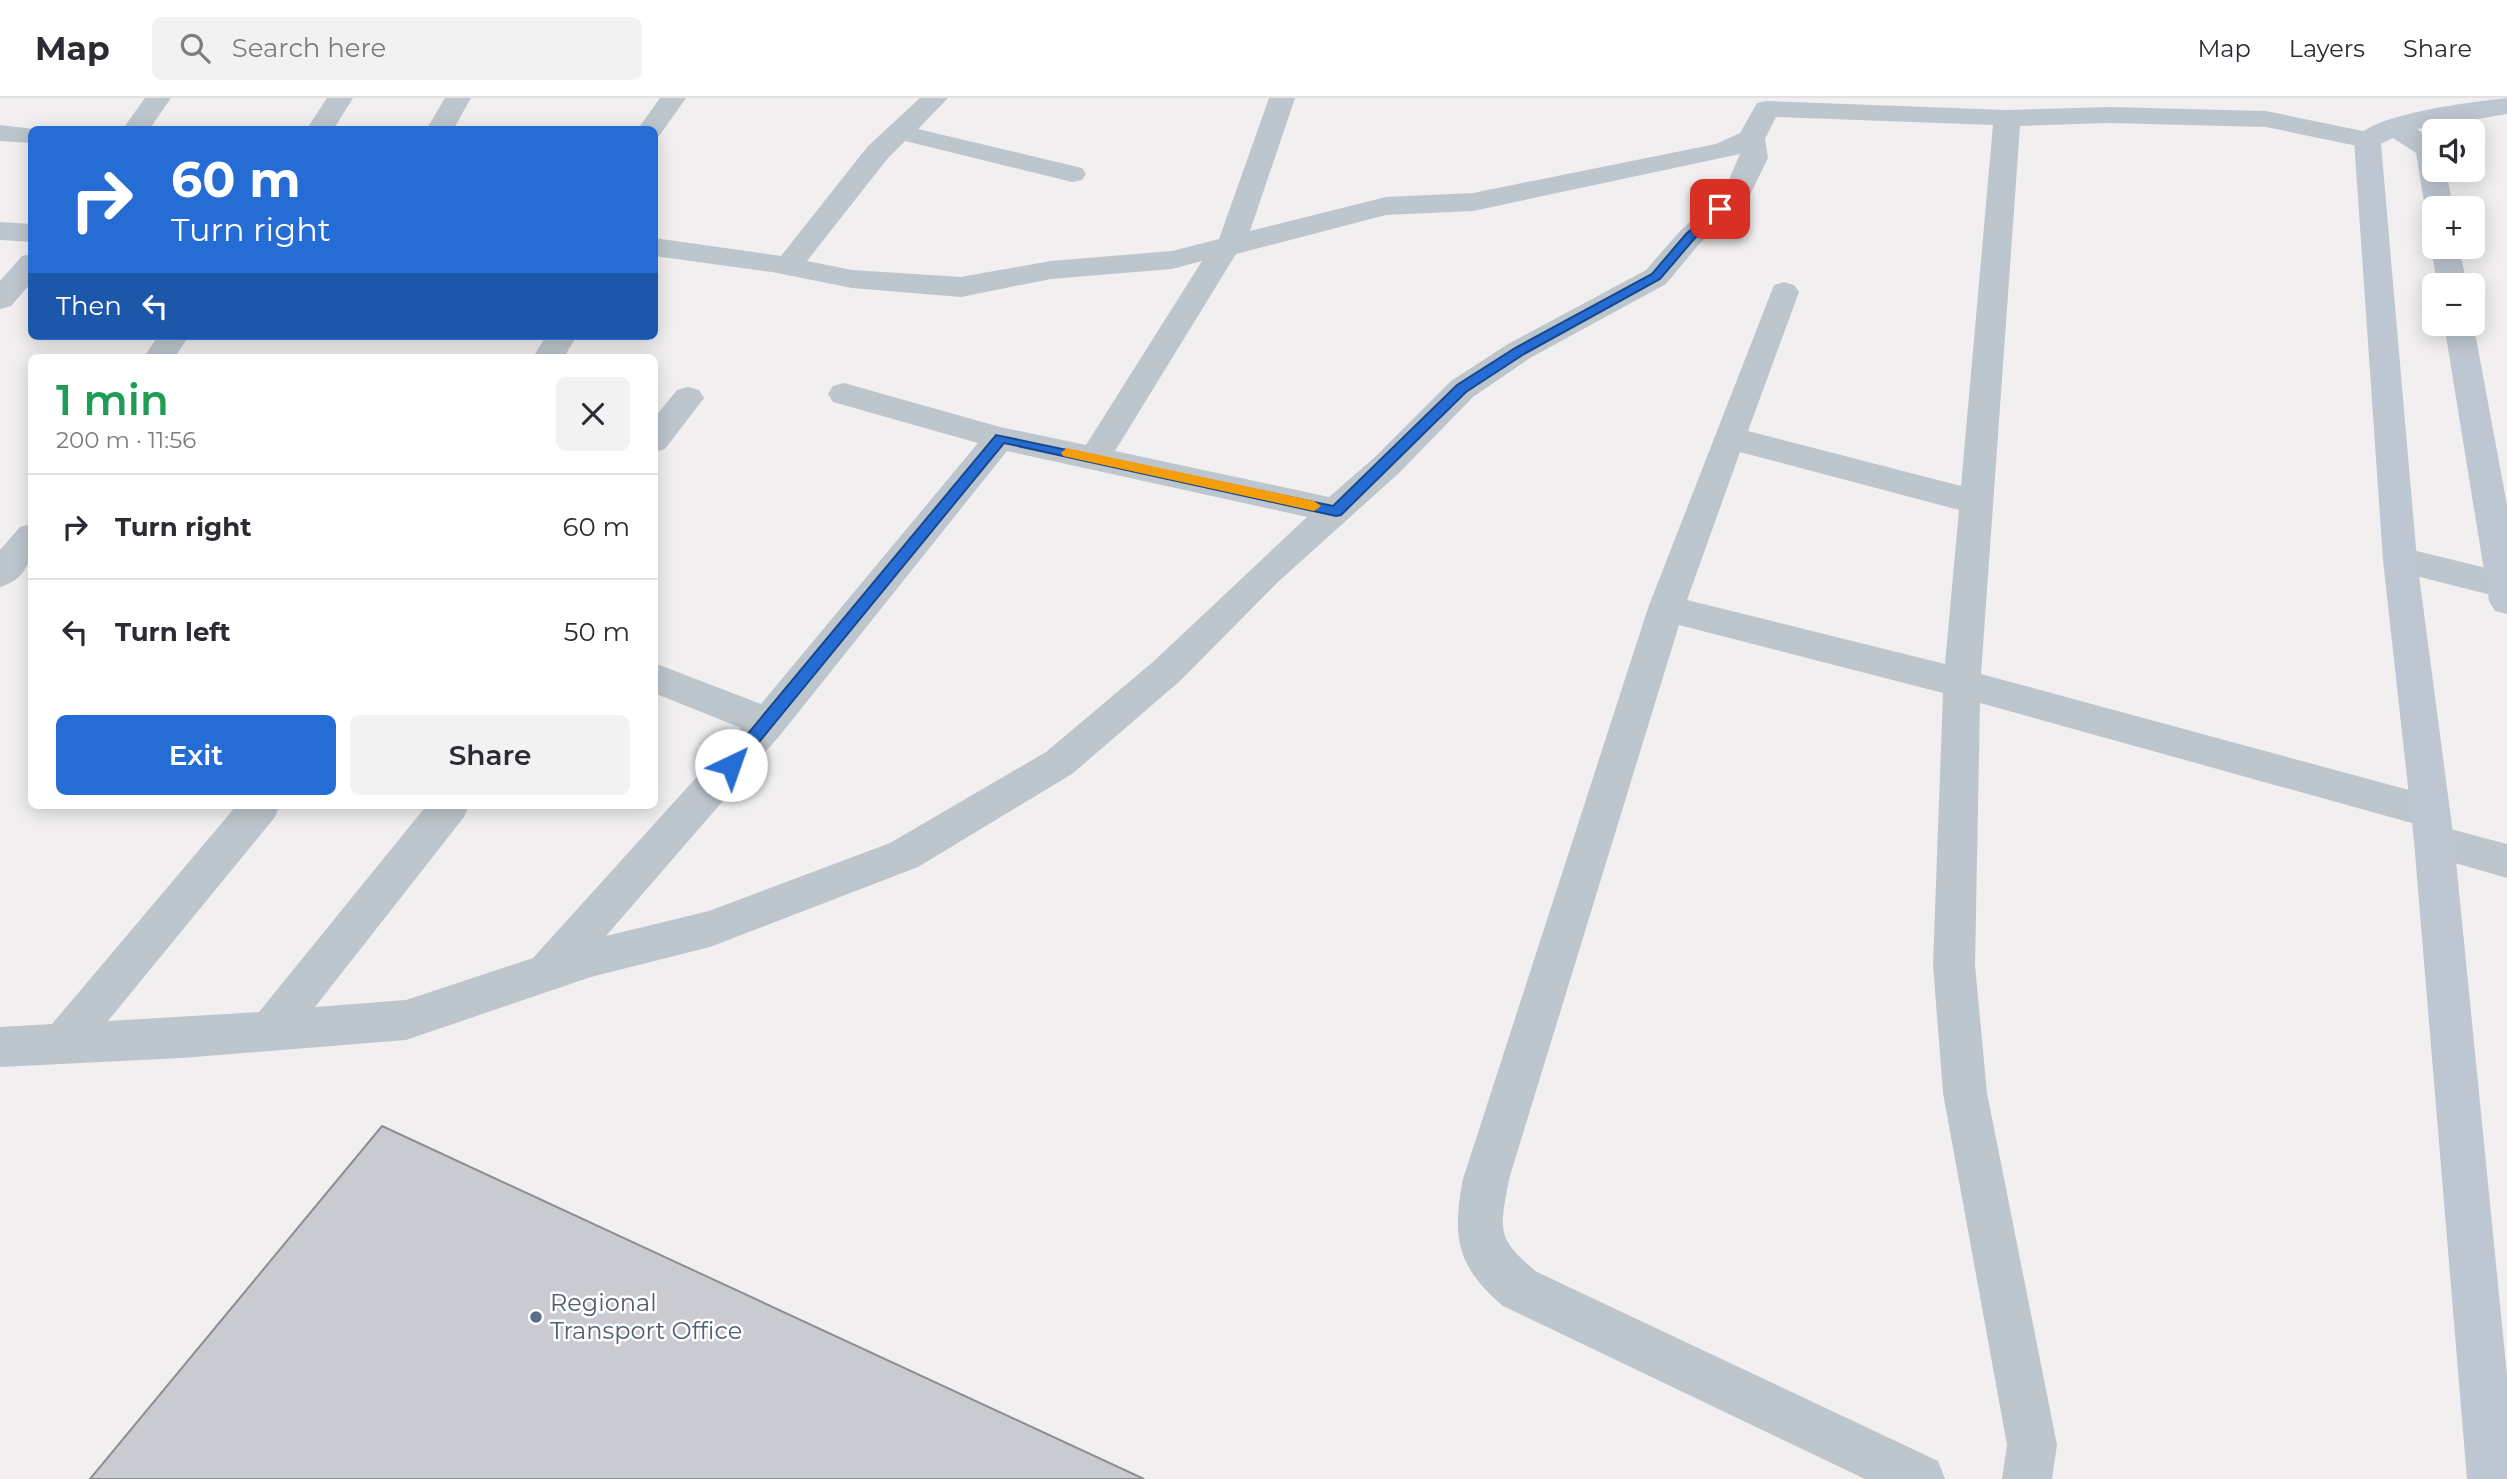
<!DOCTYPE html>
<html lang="en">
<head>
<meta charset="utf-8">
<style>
	:root { --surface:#fff; --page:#f2f2f3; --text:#2b2b33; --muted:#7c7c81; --line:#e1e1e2; --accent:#256dd5 }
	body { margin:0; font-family:Montserrat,sans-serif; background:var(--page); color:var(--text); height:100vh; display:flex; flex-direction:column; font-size:26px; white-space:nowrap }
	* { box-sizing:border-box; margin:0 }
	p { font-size:23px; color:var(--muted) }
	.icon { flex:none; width:38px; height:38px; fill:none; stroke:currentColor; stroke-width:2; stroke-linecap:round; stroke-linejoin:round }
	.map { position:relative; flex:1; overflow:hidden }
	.panel { position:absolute; left:28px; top:256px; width:630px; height:455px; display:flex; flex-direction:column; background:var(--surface); border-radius:10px; box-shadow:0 4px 18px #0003 }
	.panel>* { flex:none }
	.banner { position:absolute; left:28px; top:28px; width:630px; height:214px; border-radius:10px; box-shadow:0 4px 18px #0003; background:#256dd5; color:#fff; overflow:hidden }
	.buttons { position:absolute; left:2422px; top:21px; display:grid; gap:14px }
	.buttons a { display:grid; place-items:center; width:63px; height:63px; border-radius:10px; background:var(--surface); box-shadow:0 4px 18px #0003; font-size:35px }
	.pin { position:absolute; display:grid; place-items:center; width:60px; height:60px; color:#fff; margin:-30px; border-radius:14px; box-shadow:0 4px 10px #0006 }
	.me { position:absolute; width:77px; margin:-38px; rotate:42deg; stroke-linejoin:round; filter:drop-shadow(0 0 5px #0008) }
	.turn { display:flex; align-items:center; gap:24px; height:147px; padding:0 28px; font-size:32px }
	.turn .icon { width:91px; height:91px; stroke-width:2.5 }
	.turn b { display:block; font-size:49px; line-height:60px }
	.then { display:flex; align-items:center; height:66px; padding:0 28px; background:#0003; gap:14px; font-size:26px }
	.round { display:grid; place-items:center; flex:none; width:74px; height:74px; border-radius:10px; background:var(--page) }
	.headline { display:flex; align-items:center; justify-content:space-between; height:119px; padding:0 28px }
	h1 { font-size:42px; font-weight:600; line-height:52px; color:#1e9e55 }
	.action { display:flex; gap:14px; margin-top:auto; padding:14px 28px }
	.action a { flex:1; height:80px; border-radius:10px; background:var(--accent); color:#fff; font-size:28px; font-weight:600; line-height:80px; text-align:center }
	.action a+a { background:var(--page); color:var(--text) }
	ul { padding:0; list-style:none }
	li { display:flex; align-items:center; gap:21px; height:105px; padding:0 28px; border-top:2px solid var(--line) }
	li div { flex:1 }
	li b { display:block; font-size:26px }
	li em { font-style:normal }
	header { display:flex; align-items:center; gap:42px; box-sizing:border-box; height:98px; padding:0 35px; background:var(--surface); border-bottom:2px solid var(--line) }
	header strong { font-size:33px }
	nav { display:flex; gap:38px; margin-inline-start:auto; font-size:24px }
	.search { width:490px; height:63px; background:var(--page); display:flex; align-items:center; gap:18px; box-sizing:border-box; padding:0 24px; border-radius:10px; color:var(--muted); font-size:26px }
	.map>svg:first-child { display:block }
</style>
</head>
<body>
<header>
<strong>Map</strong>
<div class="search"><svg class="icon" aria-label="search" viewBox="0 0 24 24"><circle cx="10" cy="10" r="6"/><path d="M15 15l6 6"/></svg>Search here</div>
<nav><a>Map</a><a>Layers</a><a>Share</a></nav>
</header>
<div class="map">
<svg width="2507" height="1381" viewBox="0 0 2507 1381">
	<rect width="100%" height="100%" fill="#f1efef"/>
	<!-- building -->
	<polygon fill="#c9cbd1" stroke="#8d8e92" stroke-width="2" points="382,1028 1144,1381 90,1381"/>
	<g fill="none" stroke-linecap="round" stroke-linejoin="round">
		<!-- street -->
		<g fill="#bec6cd" fill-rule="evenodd">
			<polygon points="145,0 171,0 149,32 122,32"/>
			<polygon points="327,0 353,0 333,32 306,32"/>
			<polygon points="445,0 471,0 453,32 426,32"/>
			<polygon points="660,0 686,0 659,38 654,39 654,32 637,32"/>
			<path d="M920,0h28l-30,31 164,39 4,6 -4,6 -10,2 -167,-41 -17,17 -81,103 45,9 109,7 90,-16 121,-10 47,-12 50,-141h26l-45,133 136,-34 87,-4 243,-49 24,-11 17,-30 9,-2 241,9 101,-3 158,4 111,23 3,6 -3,6 -10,2 -101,-21 -158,-4 -88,3 -39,548 450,122 14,4 5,12 -5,12 -6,2 68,18v34l-87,-25 -6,-12 6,-12 6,-2 -446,-124 -5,262 12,128 70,352 -5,34h-50l5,-34 -64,-352 -10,-128 10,-272 -264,-68 -170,554c-9,51 -14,59 28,93l401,189 7,18h-80l-362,-173c-47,-40 -51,-69 -40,-127l185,-571 126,-323 10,-3 10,3 5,7 -51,139 213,55 32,-361 -217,-8 -11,22 3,19 -18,37 -50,48 -34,41 -136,74 -57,39 -74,76 -121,109 -98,99 -108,93 -154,93 -208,80 -119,30 -185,63 -224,18 -182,9v-40l52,-3 185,-219h43l-5,12 -167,204 151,-9 168,-207h42l-5,12 -149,190 91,-7 127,-42 208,-230 -87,-35v-30l107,41 217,-261 -145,-41 -5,-8 5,-8 11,-3 156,44 86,18 116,-184 -30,8 -121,10 -90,18 -109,-9 -80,-16 -118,-16v-18l127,18 87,-110zM1740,56l-16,37 -44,40 -34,39 -138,74 -57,37 -76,76 -46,40 -214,-46 121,-197 150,-39 87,-4zM1007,353l300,66 -153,144 -108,91 -156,91 -181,68 -103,25 175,-202zM1740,354l219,58 -14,154 -258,-64z"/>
			<polygon points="0,27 42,32 32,32 32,45 0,43"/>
			<polygon points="0,124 32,126 32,144 0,142"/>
			<polygon points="32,156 32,184 11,208 0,211 0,183 22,158"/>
			<polygon points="158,238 189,238 175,259 144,259"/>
			<polygon points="546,238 577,238 564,259 533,259"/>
			<polygon points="688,289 699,292 704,300 665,351 654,354 654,320 677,292"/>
			<path d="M32,426c0,28 1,53 -32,63v-37l20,-23z"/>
			<polygon points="2400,449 2507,475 2507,501 2388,471 2383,462 2388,453"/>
		</g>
		<!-- secondary -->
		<g fill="#bec7d1" fill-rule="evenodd">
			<path d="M2507,0v16l-90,15 17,12v29h12l7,38h-19v7l-9,-7 -9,-55 -23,-15 -12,6 36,416 37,281 53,534v104h-40l-53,-638 -31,-281 -29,-420c18,-27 119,-38 153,-42z"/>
			<polygon points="2434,143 2434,149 2459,149 2467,187 2437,187 2431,149"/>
			<polygon points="2473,224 2507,407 2507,516 2495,513 2489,503 2444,226"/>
		</g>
	</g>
	<!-- route -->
	<polygon fill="#256dd5" stroke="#18478a" stroke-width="2" points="1720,107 1726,111 1725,113 1694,141 1660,181 1524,256 1466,294 1341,417 1336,418 1004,345 737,671 726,671 726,662 996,337 1333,408 1457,287 1515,250 1652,176 1686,136"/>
	<!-- slow -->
	<polygon fill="#f59e0b" points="1067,350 1314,403 1321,408 1314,413 1063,358 1061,355"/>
	<!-- markers -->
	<circle fill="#5c6f8a" stroke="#fff" stroke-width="2.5" cx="536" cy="1219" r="7"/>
	<g text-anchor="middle" stroke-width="5" stroke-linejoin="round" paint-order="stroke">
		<!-- near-service labels -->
		<g font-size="24" fill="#4e5e75" stroke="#fff" text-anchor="start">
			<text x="550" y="1213">Regional<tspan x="550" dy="28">Transport Office</tspan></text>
		</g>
	</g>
</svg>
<div class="buttons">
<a><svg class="icon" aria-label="sound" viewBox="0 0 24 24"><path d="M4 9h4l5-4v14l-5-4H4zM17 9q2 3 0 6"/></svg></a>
<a>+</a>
<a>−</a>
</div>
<div class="pin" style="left:1720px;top:111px;background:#d93025"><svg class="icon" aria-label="arrive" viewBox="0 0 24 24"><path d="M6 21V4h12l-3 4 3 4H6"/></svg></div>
<svg class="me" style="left:731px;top:667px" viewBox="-20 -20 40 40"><circle r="19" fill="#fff"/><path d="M0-13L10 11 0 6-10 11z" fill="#256dd5"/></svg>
<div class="banner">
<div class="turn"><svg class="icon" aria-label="right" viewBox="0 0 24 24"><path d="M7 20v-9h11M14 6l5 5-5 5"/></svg><div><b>60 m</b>Turn right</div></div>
<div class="then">Then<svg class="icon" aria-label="left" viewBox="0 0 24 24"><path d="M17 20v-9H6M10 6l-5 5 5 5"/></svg></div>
</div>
<section class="panel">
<div class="headline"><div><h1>1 min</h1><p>200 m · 11:56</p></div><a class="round"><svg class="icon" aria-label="close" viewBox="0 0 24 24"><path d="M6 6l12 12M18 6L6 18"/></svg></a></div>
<ul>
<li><svg class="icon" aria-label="right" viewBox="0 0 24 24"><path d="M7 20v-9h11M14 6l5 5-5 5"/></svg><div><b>Turn right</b></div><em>60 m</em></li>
<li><svg class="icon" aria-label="left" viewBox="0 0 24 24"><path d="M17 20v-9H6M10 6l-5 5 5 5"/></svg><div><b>Turn left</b></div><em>50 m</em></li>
</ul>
<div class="action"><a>Exit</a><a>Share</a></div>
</section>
</div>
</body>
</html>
